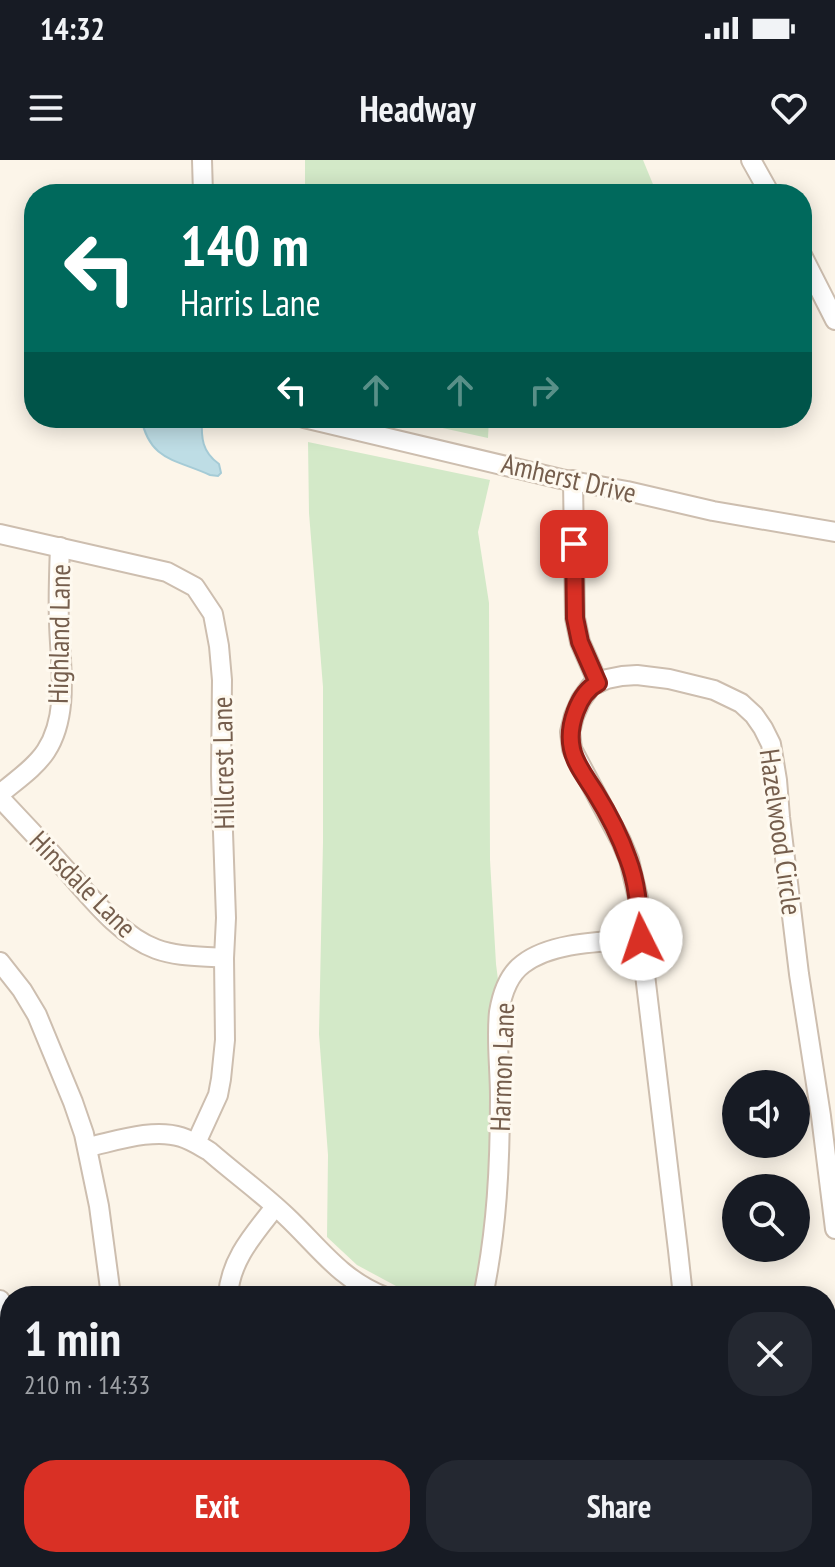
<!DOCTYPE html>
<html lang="en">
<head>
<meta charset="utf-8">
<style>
	:root { --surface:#171b24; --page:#242831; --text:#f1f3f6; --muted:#9ea1a6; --accent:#d93025 }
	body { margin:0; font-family:"PT Sans Narrow",sans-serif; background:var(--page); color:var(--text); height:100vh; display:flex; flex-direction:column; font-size:30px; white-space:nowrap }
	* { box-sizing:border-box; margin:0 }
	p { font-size:26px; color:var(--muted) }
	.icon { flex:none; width:44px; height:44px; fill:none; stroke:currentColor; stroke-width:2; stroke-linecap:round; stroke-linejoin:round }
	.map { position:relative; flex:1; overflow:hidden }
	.panel { position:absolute; left:0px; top:1126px; width:836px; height:282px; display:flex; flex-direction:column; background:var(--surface); border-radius:32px 32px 0 0; box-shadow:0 4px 20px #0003 }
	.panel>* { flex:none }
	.top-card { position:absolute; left:24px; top:24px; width:788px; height:244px; border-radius:32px; box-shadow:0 4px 20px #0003; background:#00695c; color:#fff; overflow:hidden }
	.buttons { position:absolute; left:722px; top:910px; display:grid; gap:16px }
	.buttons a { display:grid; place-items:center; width:88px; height:88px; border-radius:50%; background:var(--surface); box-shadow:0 4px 20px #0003; font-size:40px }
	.pin { position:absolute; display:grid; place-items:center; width:68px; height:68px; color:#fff; margin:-34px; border-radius:16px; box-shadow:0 4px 12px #0006 }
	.me { position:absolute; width:88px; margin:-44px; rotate:356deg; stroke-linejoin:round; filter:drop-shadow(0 0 6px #0008) }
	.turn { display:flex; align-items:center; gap:28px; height:168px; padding:0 24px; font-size:36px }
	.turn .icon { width:104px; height:104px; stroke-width:2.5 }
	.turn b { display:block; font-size:56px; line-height:68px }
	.lanes { display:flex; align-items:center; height:76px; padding:0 24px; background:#0003; justify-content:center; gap:40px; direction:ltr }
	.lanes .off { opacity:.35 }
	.round { display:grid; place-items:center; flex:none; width:84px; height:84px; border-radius:32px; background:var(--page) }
	.headline { display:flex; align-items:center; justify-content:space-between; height:136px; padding:0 24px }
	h1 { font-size:48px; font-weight:700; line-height:60px }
	.primary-button { display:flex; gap:16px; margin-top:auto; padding:16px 24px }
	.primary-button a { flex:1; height:92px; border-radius:32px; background:var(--accent); color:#fff; font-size:32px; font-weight:700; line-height:92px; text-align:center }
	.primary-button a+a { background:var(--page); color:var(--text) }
	.status { display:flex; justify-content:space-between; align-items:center; height:56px; padding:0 40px; background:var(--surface); direction:ltr }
	.status svg { height:22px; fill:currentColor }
	header { display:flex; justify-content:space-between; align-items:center; height:104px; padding:0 24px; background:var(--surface); font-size:36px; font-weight:700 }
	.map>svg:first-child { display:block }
</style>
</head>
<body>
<div class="status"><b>14:32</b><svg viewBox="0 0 49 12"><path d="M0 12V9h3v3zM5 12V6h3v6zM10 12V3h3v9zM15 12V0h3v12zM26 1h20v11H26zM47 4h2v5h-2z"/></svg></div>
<header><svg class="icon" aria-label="menu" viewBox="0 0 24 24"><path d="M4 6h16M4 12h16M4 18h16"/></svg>Headway<svg class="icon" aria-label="heart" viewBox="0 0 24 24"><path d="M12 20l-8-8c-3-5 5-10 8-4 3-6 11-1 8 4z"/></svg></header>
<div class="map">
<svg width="835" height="1407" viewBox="0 0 835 1407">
	<rect width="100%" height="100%" fill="#fcf5e9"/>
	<!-- residential -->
	<polygon fill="#f3e8d8" points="826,1315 835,1317 835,1407 480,1407 481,1398 826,1398"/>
	<!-- green -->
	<g fill="#d3e9c8">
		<polygon points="305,0 643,0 657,34 305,34"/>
		<polygon points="397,258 489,258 488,278"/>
		<polygon points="308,282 490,320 478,372 489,443 490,700 496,804 502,851 498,1021 479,1136 428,1136 396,1126 357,1105 327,1077 328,995 319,874 323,682 323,527 309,353"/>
		<polygon points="320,1398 481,1398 480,1407 320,1407"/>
	</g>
	<!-- water -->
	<path fill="#bedde5" stroke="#a5cbd6" stroke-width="2" d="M141,258h61c-1,20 0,34 17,46l2,9 -3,3 -8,-1c-35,-16 -60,-14 -69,-57z"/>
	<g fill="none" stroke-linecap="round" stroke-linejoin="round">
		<defs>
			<g id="minor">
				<polyline points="202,0 203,34"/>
				<polyline points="751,0 770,34"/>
				<polyline points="802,95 835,160"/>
				<polyline points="304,258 561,319 627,331 713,351 835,372"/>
				<polyline points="573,320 575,458 580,482 598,523"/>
				<polyline points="0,374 167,412 195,427 213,454 219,486 222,520 221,615 226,758 224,798 225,880 221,919 218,935 196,983"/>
				<path d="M0,634c15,-13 35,-26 46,-43 24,-37 14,-87 13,-129 -1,-25 0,-50 1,-75"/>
				<path d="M0,638c23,24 46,49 68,74 24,27 53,64 88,77 22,8 45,7 68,9"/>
				<polyline points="0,802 22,830 37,855 73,942 84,974 99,1046 111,1136"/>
				<path d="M88,987c28,-6 65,-19 93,-10 10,3 19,9 28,14 25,22 53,42 77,65 32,30 54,63 97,80"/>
				<path d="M228,1136c2,-36 26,-62 47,-89"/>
				<path d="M483,1136c14,-66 17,-132 17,-199 0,-29 -4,-57 -1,-85 3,-18 9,-37 24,-48 30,-23 82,-22 118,-25"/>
				<polyline points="681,1136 682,1127 678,1090 643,798 638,738 629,700 621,681 572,589 570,572 574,556 581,540 591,526 607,519 622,516 637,515 669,519 714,530 741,543 754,555 763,568 771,584 777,620 780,657 799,814 821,956 835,1069"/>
				<polyline points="0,1140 3,1209 0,1407"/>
				<polyline points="826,1189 835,1176"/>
				<polyline points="229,1398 229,1407"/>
				<polyline points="586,1398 587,1407"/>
				<polyline points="745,1398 746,1407"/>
				<polyline points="786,1398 818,1407"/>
				<polyline points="115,1407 115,1398"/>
			</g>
		</defs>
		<!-- minor casing -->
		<use href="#minor" stroke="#cdbeaf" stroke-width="22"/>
		<!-- minor -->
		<use href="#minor" stroke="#fff" stroke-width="18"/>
	</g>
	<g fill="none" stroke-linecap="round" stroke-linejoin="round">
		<defs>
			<path id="route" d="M574,384l1,74 5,24 18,41c-20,10 -31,44 -26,66 3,15 15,30 23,43 13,21 25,44 33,67 10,26 11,53 13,80"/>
		</defs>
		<!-- route casing -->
		<use href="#route" stroke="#8d1f18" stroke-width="20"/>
		<!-- route -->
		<use href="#route" stroke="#d93025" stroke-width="14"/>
	</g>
	<g text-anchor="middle" stroke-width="6" stroke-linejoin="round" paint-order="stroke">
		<!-- street labels -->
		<g font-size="28" fill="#755e4d" stroke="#fef9ef">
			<text transform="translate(569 318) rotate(13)" y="10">Amherst Drive</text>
			<text transform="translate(59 474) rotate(-89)" y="10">Highland Lane</text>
			<text transform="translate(223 603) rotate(-91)" y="10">Hillcrest Lane</text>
			<text transform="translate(781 672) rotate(82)" y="10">Hazelwood Circle</text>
			<text transform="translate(83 724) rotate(45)" y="10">Hinsdale Lane</text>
			<text transform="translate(502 907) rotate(-88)" y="10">Harmon Lane</text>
		</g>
	</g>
</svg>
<div class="buttons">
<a><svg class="icon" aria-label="sound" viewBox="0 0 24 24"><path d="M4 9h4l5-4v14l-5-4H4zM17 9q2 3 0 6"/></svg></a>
<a><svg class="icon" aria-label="search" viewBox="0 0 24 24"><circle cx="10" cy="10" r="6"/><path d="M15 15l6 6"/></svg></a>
</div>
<div class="pin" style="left:574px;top:384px;background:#d93025"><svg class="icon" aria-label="arrive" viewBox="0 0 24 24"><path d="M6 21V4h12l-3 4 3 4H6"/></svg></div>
<svg class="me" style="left:641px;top:779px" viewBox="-20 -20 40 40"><circle r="19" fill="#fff"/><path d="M0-13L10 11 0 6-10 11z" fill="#d93025"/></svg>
<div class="top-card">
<div class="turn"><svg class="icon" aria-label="left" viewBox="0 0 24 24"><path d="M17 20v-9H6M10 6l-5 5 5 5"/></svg><div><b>140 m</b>Harris Lane</div></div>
<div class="lanes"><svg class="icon" aria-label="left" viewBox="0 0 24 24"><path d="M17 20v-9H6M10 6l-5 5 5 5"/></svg><svg class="icon off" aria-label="ahead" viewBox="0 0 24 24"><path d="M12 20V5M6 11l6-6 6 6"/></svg><svg class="icon off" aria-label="ahead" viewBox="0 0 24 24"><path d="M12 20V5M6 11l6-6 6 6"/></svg><svg class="icon off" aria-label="right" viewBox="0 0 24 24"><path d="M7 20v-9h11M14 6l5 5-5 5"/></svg></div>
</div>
<section class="panel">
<div class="headline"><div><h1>1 min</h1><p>210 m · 14:33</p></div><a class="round"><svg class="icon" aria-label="close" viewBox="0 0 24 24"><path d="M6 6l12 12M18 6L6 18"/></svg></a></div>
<div class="primary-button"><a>Exit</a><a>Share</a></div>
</section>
</div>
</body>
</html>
